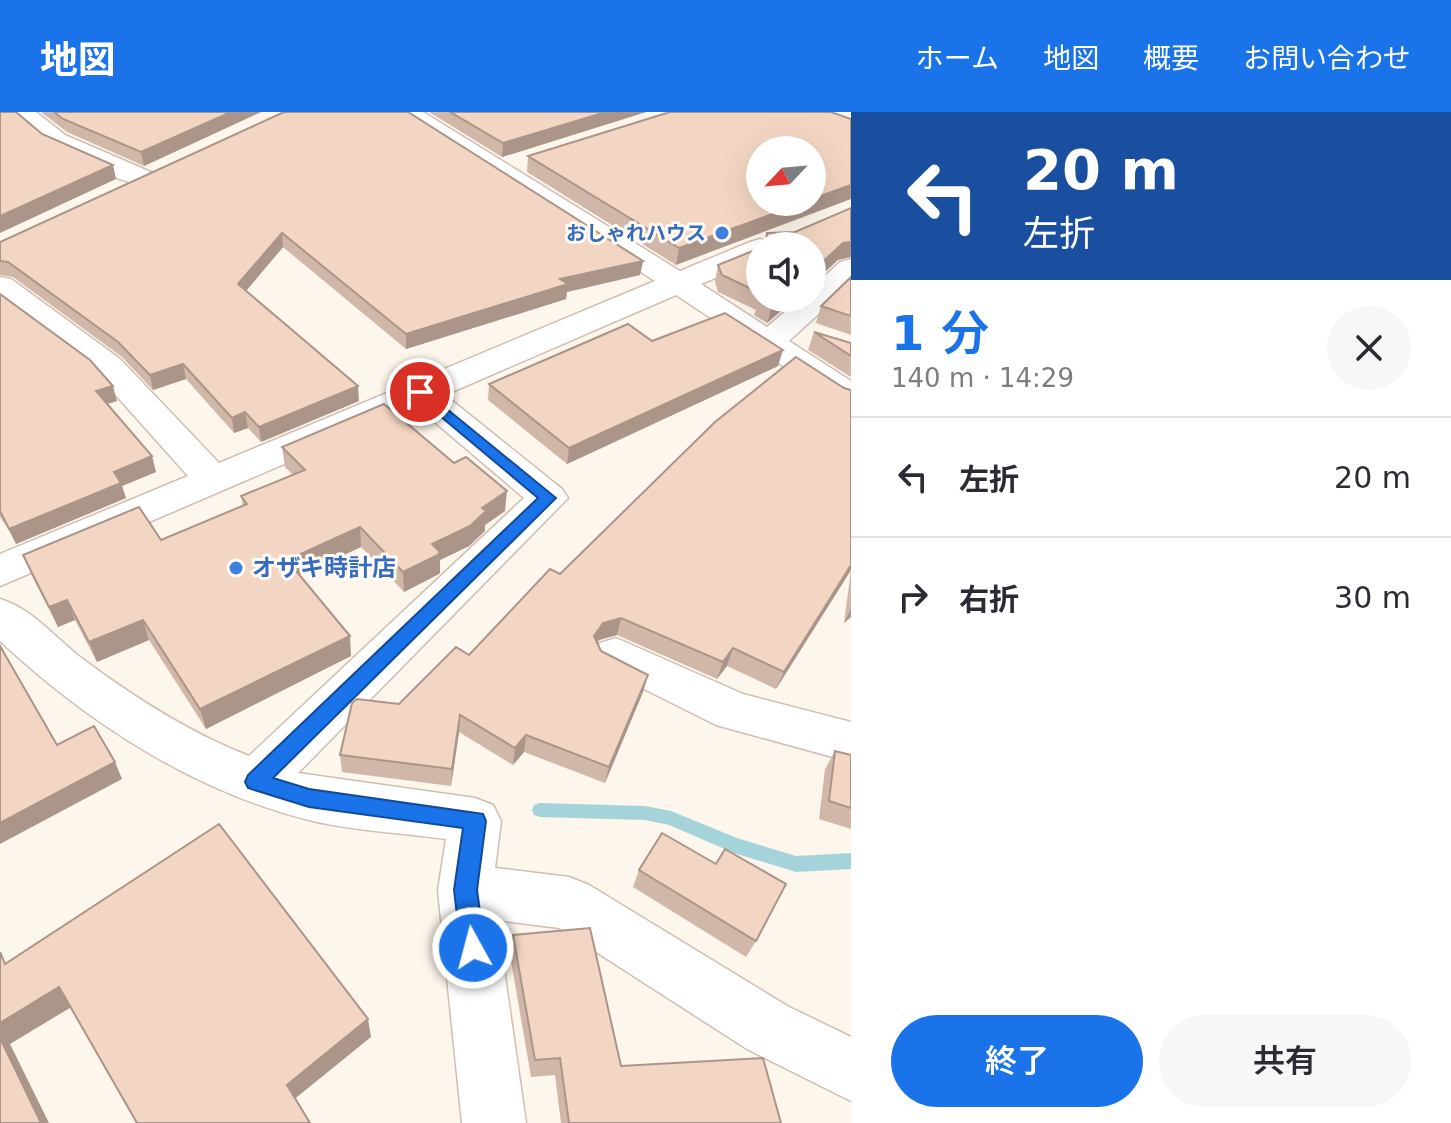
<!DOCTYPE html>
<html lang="ja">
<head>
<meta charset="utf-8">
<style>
	:root { --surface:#fff; --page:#f7f7f7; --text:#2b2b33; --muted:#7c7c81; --line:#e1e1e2; --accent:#1a73e8 }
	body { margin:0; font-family:"DejaVu Sans","Noto Sans JP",sans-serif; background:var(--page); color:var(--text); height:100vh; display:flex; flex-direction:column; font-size:30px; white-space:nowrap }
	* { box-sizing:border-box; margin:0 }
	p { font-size:26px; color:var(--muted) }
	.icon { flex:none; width:44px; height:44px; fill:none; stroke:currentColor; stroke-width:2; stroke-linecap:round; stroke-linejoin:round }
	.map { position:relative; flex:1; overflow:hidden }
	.drawer { display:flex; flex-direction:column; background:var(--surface); width:600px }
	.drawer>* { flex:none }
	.hud { background:#1a4fa0; color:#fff; overflow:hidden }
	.needle { width:52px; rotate:244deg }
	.buttons { position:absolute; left:746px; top:24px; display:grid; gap:16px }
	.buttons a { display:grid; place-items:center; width:80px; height:80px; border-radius:50%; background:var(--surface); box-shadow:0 8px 32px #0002; font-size:40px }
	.pin { position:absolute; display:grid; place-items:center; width:68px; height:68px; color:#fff; margin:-34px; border:4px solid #fff; border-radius:50%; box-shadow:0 2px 8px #0007 }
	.me { position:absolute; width:88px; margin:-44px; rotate:353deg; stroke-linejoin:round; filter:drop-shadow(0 0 6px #0008) }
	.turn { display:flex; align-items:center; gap:28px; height:168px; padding:0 40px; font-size:36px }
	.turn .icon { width:104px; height:104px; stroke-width:2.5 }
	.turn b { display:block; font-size:56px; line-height:68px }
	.round { display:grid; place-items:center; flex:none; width:84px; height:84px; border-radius:42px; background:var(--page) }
	.summary { display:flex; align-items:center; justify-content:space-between; height:136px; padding:0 40px }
	h1 { font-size:48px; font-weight:600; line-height:60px; color:var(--accent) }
	.button { display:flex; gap:16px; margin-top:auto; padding:16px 40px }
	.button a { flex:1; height:92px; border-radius:48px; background:var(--accent); color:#fff; font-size:32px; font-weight:600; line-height:92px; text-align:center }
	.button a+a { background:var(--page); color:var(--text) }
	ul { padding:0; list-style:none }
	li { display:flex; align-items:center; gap:24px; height:120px; padding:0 40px; border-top:2px solid var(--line) }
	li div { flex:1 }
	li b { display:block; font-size:30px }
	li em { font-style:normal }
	header { display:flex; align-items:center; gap:48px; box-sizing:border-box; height:112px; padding:0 40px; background:var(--accent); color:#fff }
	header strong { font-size:38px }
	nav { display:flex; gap:44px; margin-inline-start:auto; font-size:28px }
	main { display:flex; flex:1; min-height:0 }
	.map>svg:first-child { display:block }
</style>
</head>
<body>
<header>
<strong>地図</strong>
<nav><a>ホーム</a><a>地図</a><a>概要</a><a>お問い合わせ</a></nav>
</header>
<main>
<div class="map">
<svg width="851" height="1011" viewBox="0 0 851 1011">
	<rect width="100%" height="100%" fill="#fdf6ec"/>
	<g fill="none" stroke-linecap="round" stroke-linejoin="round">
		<!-- stream -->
		<polygon fill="#a5d3da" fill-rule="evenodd" points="540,691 645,694 671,699 737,726 796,744 851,741 851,757 796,760 734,741 669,713 645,708 540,705 534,703 532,698 534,693"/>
		<defs>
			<g id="minor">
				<path d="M9,0h27l29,23 88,38 4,6 -4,6c-27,6 -127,-49 -144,-73z"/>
				<path d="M394,0h29l257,159 70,-29 10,-3 10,3 3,4h-13v13l-59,25 66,43 34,-29h11v-10l28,-26 11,-3v25l-62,57 62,40v26l-12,-4 -163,-108 -231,100 117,94 6,9 -270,275 177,25 18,7 8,16 -6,47 74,9 20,8 200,122 62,30v64l-104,-52 -188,-121 -62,-8 29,203h-64l-24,-233 8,-51c-44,-6 -90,-8 -133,-18 -117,-28 -225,-98 -313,-180v-42c32,9 57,41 84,61 51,38 106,73 165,96l275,-258 -107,-91 -417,179v-32l188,-78 -92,-103 -96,-72v-24l11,2 109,80 99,104 436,-182z"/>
				<polygon points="616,526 743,582 851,610 851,650 716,613 600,555 593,543 600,531"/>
			</g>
		</defs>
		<!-- minor casing -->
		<use href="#minor" stroke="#d1beb0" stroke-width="3"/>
		<!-- minor -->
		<use href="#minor" fill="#fff" fill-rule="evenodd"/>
	</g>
	<!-- wall -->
	<g fill="#d1b7a8">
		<polygon points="41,0 261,0 144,54 67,20"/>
		<polygon points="284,0 643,149 640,163 567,180 566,187 406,237 283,135 246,179 359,289 261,330 248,316 234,321 186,267 153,278 122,245 13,165 0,163 0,130"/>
		<polygon points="429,0 646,0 502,45"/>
		<polygon points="831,0 676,153 527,60 528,44"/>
		<polygon points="760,136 760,186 796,186 767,211 754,203 756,198 718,180 715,170 718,153"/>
		<polygon points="851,165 851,223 816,211 821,194"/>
		<polygon points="0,182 117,289 107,292 156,360 122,374 126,386 16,432 7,415 0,405"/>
		<polygon points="814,220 851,244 851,265 808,238"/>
		<polygon points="652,229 778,254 567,352 488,288 489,272"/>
		<polygon points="844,276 851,278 851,505 844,511 851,458 776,577 727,554 717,567 617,523 599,528 597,531 601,539 648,563 643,580 605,671 524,640 513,653 459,620 451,674 342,660 340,643 399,592 469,543 560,462"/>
		<polygon points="282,335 505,399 485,413 485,419 469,434 440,448 440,461 437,463 404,480 361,435 300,463 351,544 206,617 149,528 97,550 75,508 58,515 32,464 23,443 161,428 243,394 241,384 293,363 285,355"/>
		<polygon points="835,639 851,643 851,717 819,707 825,657"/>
		<polygon points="639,758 756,829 746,845 633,775"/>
		<polygon points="513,823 621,954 781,1011 561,1011 555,963 531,965 510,843"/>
	</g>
	<!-- shaded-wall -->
	<g fill="#aa9588">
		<polygon points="231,0 261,0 144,54 141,40"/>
		<polygon points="606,0 646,0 502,45 503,31"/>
		<polygon points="113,53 116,67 0,121 0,104"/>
		<polygon points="851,73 851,87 676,153 679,136 805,90 812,90 812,87"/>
		<polygon points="282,121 283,135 240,186 238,172"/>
		<polygon points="851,130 851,145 838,148 813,171 815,157 843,131"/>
		<polygon points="643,149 640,163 567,180 566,187 406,237 406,222 560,167"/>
		<polygon points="781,186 796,186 767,211 772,194"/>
		<polygon points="783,238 778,254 567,352 569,336"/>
		<polygon points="183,252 186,267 153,278 150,263"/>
		<polygon points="113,274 117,289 100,294 96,279"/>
		<polygon points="358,274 359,289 261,330 259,315"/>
		<polygon points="245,300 248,316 234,321 232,306"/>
		<polygon points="152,344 156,360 122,374 126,386 16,432 9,417 114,360"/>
		<polygon points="507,379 505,399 485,413 485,419 469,434 440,448 440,461 437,463 404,480 403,460 432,432 482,396"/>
		<polygon points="360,415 361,435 290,468 287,448"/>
		<polygon points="851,453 851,458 776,577 784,560"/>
		<polygon points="67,488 75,508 58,515 49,495"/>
		<polygon points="851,497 851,505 844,511"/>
		<polygon points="621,506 617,523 599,528 590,541 594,524 603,511"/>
		<polygon points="143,508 149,528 97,550 89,530"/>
		<polygon points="350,524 351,544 206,617 200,597"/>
		<polygon points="733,536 727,554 717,567 723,550"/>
		<polygon points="648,563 643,580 605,671 609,655"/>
		<polygon points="460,603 459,620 451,674 452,657"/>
		<polygon points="526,623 524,640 513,653 515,636"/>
		<polygon points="115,650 122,667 0,732 0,711"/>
		<polygon points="59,875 73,894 10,932 49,1011 41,1011 0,926 0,911"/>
		<polygon points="368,907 371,925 292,989 287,973"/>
	</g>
	<!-- building -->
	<g fill="#f3d5c3" stroke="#aa9588" stroke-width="2">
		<polygon points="0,0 16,0 42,22 113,53 0,104"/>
		<polygon points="54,0 231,0 141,40 63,7"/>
		<polygon points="284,0 408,0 643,149 560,167 568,172 406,222 282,121 238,172 358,274 259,315 245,300 232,306 183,252 150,263 118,230 8,150 0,149 0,130"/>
		<polygon points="450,0 606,0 503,31"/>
		<polygon points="670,0 831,0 851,7 851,73 812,87 812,38 760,38 760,90 805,90 679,136 528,44"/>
		<polygon points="851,96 851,130 843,131 815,157 814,166 812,166 812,134 764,134 766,133 767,121 795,120"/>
		<polygon points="760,136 760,181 722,163 718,153"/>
		<polygon points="851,165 851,204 821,194"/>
		<polygon points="0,182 90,248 113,274 96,279 152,344 114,360 121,371 9,417 0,399"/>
		<polygon points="759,186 781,186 772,194"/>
		<polygon points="725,201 783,238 569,336 489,272 628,212 652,229"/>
		<polygon points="814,220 851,231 851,244"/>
		<polygon points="796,245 844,276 851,278 851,453 784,560 733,536 723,550 621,506 603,511 594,524 601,539 648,563 609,655 526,623 515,636 460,603 452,657 340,643 352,591 357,587 399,592 456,535 469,543 550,457 560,462 715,310"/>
		<polygon points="384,292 454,351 466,345 507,379 482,396 486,399 470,414 432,432 440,440 438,443 403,460 360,415 287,448 350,524 200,597 143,508 89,530 67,488 49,495 23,443 139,395 161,428 247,392 241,384 305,358 282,335"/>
		<polygon points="0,534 57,633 94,614 115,650 0,711"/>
		<polygon points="835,639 851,643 851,696 829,689"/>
		<polygon points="219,712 368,907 287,973 310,1011 137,1011 59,875 0,911 0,840 5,852"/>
		<polygon points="662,721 716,752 725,737 786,772 756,829 639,758"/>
		<polygon points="590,816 621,954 763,946 781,1011 569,1011 560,946 535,948 513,823"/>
		<polygon points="0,926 41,1011 0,1011"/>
	</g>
	<!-- route -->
	<polygon fill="#1a73e8" stroke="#114b97" stroke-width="2" points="420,275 556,386 273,666 309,677 483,702 486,709 477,778 485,836 481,844 473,848 464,844 461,836 454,778 463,716 309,695 248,676 245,670 248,663 538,386 415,283 413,280"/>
	<!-- markers -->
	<g fill="#3f7fe0" stroke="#fffaf3" stroke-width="3">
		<circle cx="722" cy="121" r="8"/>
		<circle cx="236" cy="456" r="8"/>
	</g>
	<g text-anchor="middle" stroke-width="6" stroke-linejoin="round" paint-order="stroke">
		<!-- far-shop labels -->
		<g font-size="20" font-weight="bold" fill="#366cbe" stroke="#fffaf3" text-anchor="end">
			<text x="706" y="128">おしゃれハウス</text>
		</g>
		<!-- shop labels -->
		<g font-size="24" font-weight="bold" fill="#366cbe" stroke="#fffaf3" text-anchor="start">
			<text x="252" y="464">オザキ時計店</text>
		</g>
	</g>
</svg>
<div class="buttons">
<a><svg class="needle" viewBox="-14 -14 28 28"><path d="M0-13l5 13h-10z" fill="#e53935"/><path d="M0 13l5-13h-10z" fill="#7c7c81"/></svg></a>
<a><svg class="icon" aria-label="sound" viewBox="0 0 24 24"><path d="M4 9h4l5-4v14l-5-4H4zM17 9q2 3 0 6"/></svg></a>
</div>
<div class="pin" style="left:420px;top:280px;background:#d93025"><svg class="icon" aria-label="arrive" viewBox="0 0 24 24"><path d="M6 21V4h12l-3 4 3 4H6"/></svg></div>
<svg class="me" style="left:473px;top:836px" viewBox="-20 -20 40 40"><circle r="17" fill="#1a73e8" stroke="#fff" stroke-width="3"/><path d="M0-11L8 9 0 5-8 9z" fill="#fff"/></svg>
</div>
<section class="drawer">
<div class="hud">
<div class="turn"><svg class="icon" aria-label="left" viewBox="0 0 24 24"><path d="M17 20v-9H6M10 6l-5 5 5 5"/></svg><div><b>20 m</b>左折</div></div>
</div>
<div class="summary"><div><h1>1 分</h1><p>140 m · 14:29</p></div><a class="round"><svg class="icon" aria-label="close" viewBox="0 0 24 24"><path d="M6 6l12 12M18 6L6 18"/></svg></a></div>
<ul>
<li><svg class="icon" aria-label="left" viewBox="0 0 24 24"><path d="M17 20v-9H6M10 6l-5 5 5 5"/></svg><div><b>左折</b></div><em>20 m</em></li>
<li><svg class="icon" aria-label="right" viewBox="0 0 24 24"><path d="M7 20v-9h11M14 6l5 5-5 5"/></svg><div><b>右折</b></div><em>30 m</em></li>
</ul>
<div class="button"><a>終了</a><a>共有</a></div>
</section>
</main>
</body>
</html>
